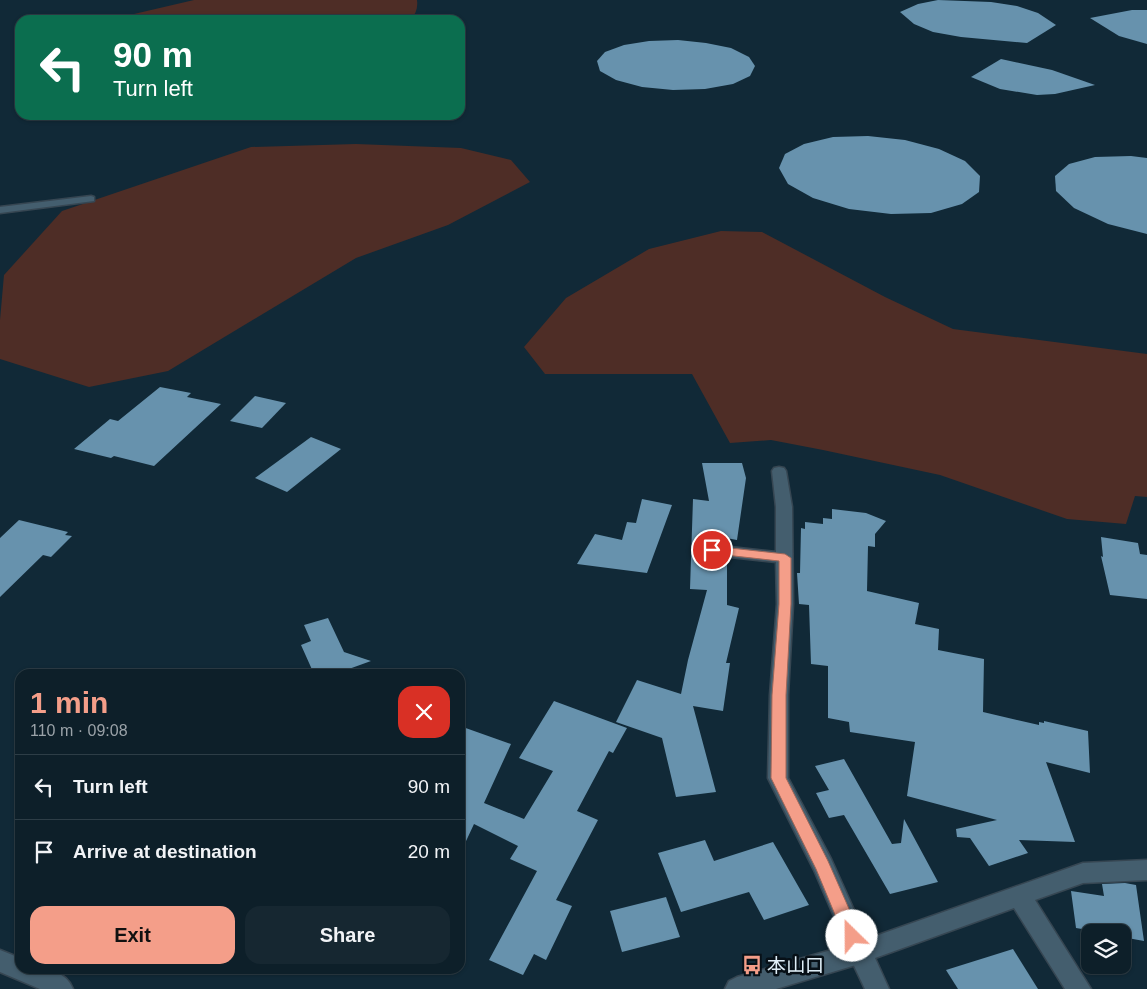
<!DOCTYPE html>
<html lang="en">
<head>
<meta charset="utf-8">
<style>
	:root { --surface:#0d1f29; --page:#162731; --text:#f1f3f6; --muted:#9aa2a8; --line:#2d3d46; --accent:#f49e89 }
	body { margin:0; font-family:Arial,"Noto Sans JP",sans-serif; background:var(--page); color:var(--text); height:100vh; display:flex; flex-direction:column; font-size:19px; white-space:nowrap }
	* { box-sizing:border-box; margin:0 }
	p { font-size:16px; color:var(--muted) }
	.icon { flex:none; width:28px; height:28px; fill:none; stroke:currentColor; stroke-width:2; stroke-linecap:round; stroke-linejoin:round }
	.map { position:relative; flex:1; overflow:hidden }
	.details { position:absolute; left:15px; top:669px; width:450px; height:305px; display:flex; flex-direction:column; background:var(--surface); border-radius:15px; box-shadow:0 1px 4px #0004,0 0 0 1px var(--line) }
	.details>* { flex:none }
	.top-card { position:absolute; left:15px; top:15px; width:450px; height:105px; border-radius:15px; box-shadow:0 1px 4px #0004,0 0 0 1px var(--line); background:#0b6e4f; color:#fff; overflow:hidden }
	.tools { position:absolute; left:1081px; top:924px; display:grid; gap:10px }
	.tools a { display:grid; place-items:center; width:50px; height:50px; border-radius:10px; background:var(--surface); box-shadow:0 1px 4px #0004,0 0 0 1px var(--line); font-size:25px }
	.pin { position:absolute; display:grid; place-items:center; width:42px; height:42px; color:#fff; margin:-21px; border:2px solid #fff; border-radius:50%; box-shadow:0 1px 5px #0007 }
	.me { position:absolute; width:55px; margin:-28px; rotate:337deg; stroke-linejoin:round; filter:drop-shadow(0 0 4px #0008) }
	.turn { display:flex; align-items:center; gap:18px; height:105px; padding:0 15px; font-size:22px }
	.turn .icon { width:65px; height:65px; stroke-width:2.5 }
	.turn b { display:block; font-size:35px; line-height:42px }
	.round { display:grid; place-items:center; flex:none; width:52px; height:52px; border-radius:15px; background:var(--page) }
	.overview { display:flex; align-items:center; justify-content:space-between; height:85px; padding:0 15px }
	h1 { font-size:30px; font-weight:800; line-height:38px; color:var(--accent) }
	.cta { display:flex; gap:10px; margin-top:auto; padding:10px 15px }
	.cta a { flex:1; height:58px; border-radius:15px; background:var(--accent); color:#111; font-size:20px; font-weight:800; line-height:58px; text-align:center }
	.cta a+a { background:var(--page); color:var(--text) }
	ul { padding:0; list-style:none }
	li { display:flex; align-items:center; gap:15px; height:65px; padding:0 15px; border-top:1px solid var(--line) }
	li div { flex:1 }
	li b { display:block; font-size:19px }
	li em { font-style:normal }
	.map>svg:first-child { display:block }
</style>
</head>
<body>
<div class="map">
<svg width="1147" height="989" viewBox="0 0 1147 989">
	<rect width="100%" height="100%" fill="#112937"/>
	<!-- green -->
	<g fill="#4e2d26">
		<path d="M194,0h223c1,8 -1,13 -6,20h-285l8,-6z"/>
		<polygon points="356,144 461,148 511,160 530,182 448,225 356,258 168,371 89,387 0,359 0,320 4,275 62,211 251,147"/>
		<polygon points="721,231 762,232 885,297 953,329 1147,354 1147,497 1135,496 1126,524 1067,519 940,475 823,450 771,440 730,443 692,374 545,374 524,347 566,298 649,249"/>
	</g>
	<!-- building -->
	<g fill="#6792ad">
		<polygon points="938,0 991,2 1017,6 1038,13 1056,25 1027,43 961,37 933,32 914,24 900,12 918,4"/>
		<polygon points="1132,10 1147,10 1147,44 1119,36 1090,18"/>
		<polygon points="678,40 706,43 731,48 749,57 755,66 750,76 733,84 705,89 673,90 642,87 616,80 600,71 597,61 605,52 624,45 649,41"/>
		<polygon points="1001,59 1052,70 1095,85 1055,94 1037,95 1000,89 971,77"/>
		<polygon points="868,136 905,140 939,149 965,161 980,176 979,192 962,204 931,213 891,214 849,209 813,198 788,184 779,168 785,154 804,144 833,137"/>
		<polygon points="1131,156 1147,158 1147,234 1108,224 1074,208 1056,191 1055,176 1069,164 1095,157"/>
		<polygon points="160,387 191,393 187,397 221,404 154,466 114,456 111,458 74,449 110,419 118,421"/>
		<polygon points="255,396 286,403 262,428 230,421"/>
		<polygon points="311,437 341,449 287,492 255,478"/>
		<polygon points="702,463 742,463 746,478 737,540 726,538 726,545 706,544 702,549 706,556 727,558 727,605 739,608 726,663 730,663 723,711 693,706 716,792 676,797 662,738 616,722 637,680 681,694 688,660 707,590 690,589 693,499 709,501"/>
		<polygon points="642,499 672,505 647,573 577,564 595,534 622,540 627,522 636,523"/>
		<polygon points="832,509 866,513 886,521 875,534 875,547 868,546 867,591 919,603 915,624 939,629 938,650 984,659 983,712 1039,725 1039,722 1044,723 1044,721 1088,731 1090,773 1046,762 1075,842 1019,840 1028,853 989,866 970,838 957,837 956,829 997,820 907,796 915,742 850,732 849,722 828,718 828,666 811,664 809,605 799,604 797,573 800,573 801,528 805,529 805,522 823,524 823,518 832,519"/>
		<polygon points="19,520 68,532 65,535 72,536 51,557 43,555 0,597 0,538"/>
		<polygon points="1101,537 1138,543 1140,554 1147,555 1147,599 1110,595 1101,556 1103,557"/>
		<polygon points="328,618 344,652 371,661 335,674 314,674 301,645 311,641 304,625"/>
		<polygon points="554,701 627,728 613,753 609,751 577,811 598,820 556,900 572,906 546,960 534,954 523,975 489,960 537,871 510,859 518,846 474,824 460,854 460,726 511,744 484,803 524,819 553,771 519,758"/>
		<polygon points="844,759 892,844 901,843 904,819 938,882 890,894 844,815 829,818 816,793 829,790 815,766"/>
		<polygon points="705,840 714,861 773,842 809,905 764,920 749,892 681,912 658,853"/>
		<polygon points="1125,883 1136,885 1144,941 1122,937 1122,932 1100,932 1076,928 1071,891 1104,896 1102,884"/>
		<polygon points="666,897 680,937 622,952 610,911"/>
		<polygon points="1013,949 1038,989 958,989 946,970"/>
	</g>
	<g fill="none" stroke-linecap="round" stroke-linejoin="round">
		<defs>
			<g id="street">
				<polygon points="91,196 94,197 94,201 0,213 0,207"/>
				<polygon points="779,467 784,468 786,471 792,507 793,604 788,695 788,778 831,859 867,939 1083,863 1147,860 1147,880 1083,883 1035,900 1091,989 1065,989 1014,908 875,958 889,989 865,989 848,953 849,951 814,870 768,778 770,695 777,604 776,562 712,555 706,554 704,550 706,546 712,545 776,552 776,507 772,471 774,468"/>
			</g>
			<g id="secondary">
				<polygon points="859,942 867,945 870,953 867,961 859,964 776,989 725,989 729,981 737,977"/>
				<path d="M0,950l20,8v11c20,0 44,-2 53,20h-33l-40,-17z"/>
			</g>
		</defs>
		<!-- street casing -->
		<use href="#street" stroke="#364652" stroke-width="3"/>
		<!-- secondary casing -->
		<use href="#secondary" stroke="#364652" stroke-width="3"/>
		<!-- street -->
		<use href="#street" fill="#445e6e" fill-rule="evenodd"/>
		<!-- secondary -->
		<use href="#secondary" fill="#445e6e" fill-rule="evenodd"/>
	</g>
	<!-- route -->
	<polygon fill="#f49e89" stroke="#9f6759" points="712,546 785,554 791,558 791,604 786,695 786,778 828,861 861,936 858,941 852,944 846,941 816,869 771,778 772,695 779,604 779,561 707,553 706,550 707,547"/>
	<!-- icons -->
	<defs>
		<symbol id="bus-bare" viewBox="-9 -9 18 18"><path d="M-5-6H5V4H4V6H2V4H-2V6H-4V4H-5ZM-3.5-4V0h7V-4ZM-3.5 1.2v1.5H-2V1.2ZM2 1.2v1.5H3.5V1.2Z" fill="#f49e89" stroke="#071017" stroke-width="2.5" paint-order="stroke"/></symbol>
	</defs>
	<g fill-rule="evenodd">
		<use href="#bus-bare" x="738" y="951" width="28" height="28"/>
	</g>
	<g text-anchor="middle" stroke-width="5" stroke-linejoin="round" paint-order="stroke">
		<!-- near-poi labels -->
		<g font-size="19" fill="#e0eff8" stroke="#071017" text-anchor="start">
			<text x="767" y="972">本山口</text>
		</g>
	</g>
</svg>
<div class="tools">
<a><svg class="icon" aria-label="layers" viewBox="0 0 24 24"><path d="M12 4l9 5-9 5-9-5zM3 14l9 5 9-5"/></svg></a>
</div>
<div class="pin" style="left:712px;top:550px;background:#d93025"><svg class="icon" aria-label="arrive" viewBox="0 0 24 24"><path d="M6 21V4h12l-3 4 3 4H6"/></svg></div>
<svg class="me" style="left:852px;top:936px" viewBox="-20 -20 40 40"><circle r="19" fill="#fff"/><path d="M0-13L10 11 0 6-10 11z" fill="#f49e89"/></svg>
<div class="top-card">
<div class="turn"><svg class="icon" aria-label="left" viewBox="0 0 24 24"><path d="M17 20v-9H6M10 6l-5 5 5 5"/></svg><div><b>90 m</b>Turn left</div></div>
</div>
<section class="details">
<div class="overview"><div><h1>1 min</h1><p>110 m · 09:08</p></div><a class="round" style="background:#d93025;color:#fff"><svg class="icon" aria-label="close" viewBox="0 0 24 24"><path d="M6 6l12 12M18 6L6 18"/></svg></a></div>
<ul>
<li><svg class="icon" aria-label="left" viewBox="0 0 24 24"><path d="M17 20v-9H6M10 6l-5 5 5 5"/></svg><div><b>Turn left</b></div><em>90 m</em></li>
<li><svg class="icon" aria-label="arrive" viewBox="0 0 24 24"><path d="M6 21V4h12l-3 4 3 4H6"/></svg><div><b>Arrive at destination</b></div><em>20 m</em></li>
</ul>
<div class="cta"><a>Exit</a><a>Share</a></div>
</section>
</div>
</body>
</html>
